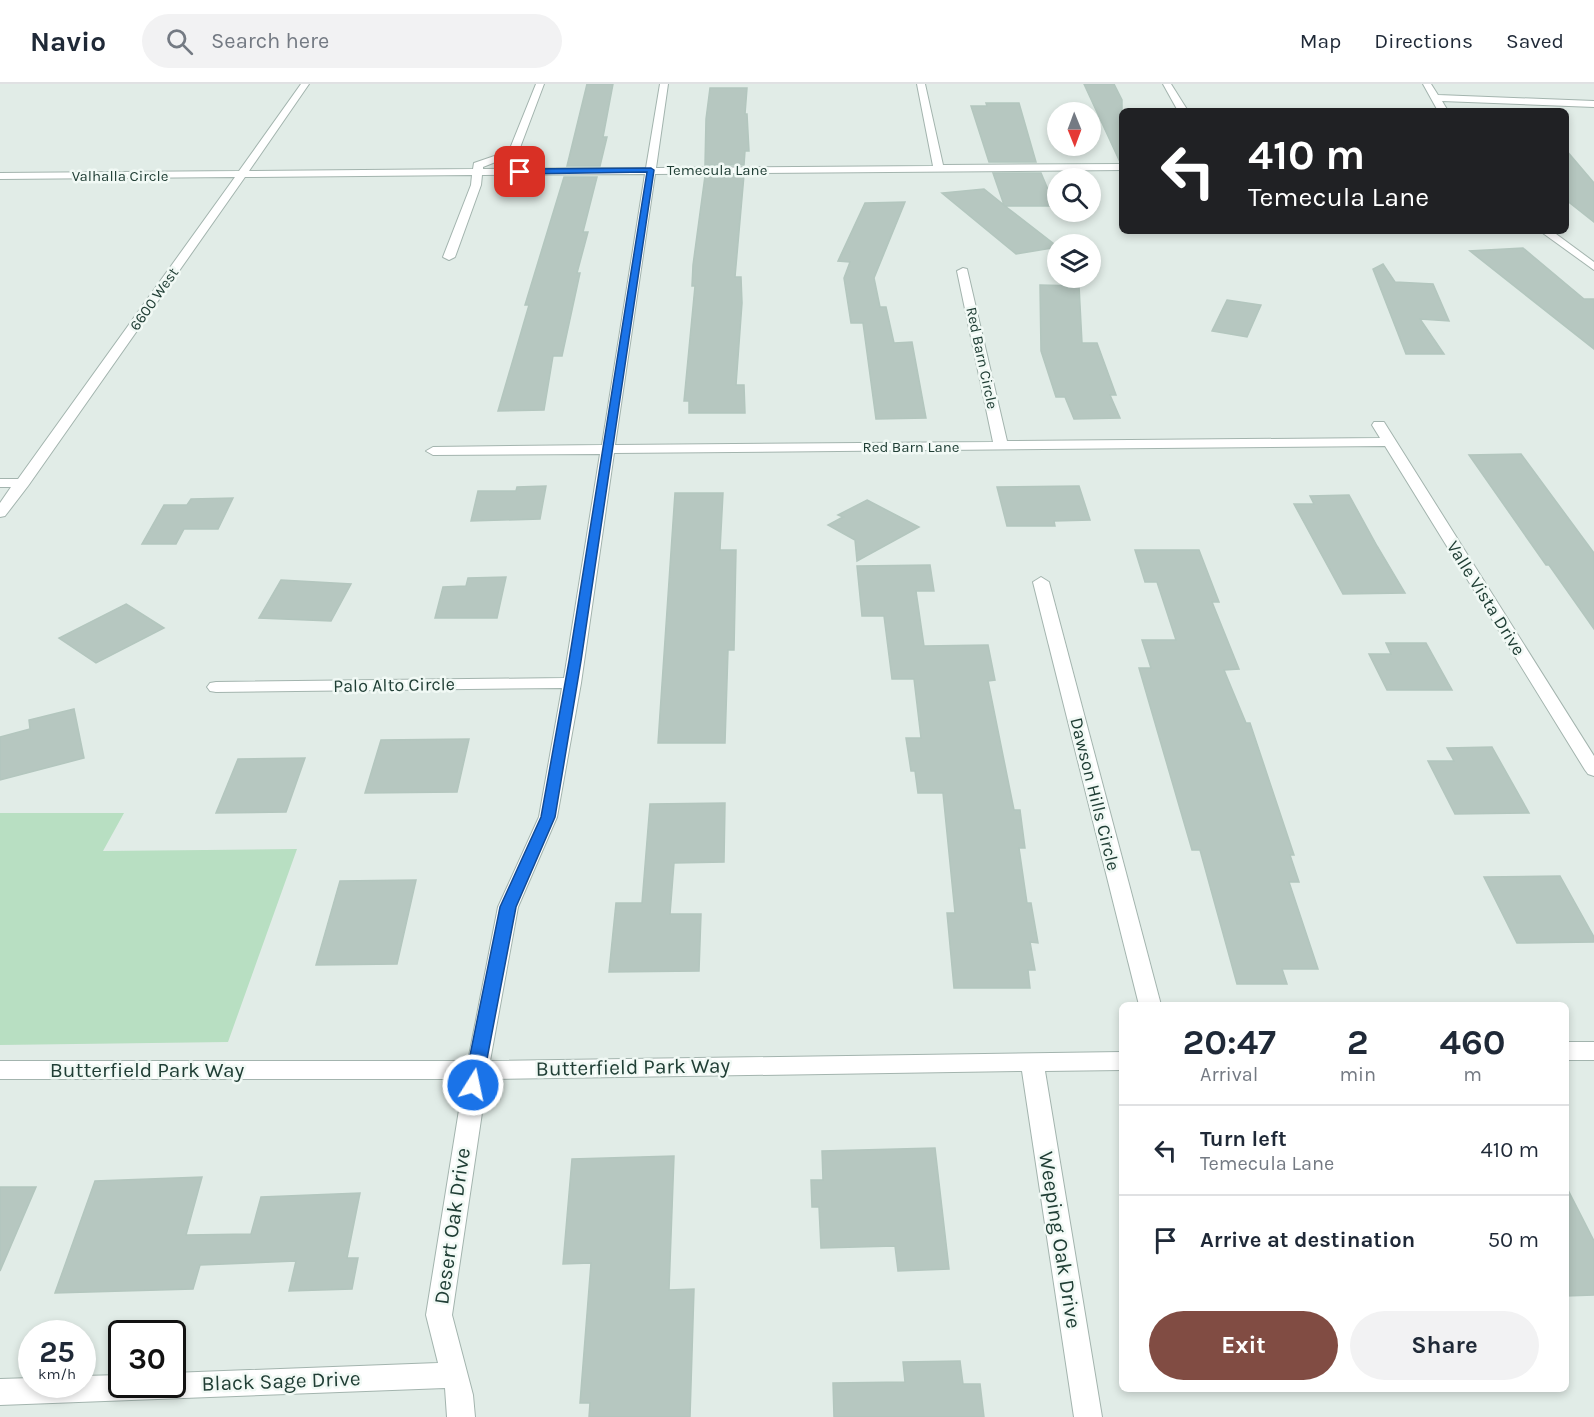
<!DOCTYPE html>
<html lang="en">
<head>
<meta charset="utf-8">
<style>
	:root { --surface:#fff; --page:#f2f2f3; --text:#1f2937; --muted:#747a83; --line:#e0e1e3; --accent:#814c43 }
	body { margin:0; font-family:Karla,sans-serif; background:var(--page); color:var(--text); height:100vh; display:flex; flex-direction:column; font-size:22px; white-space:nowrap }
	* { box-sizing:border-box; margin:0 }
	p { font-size:20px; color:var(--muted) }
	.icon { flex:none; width:33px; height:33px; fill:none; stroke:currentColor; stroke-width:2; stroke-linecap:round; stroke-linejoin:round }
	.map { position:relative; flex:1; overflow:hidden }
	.panel { position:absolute; left:1119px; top:918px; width:450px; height:390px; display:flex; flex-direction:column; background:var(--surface); border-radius:9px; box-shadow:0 3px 9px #0003 }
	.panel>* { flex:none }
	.guide { position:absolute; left:1119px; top:24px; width:450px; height:126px; border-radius:9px; box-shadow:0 3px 9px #0003; background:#202124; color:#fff; overflow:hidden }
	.needle { width:39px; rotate:179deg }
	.controls { position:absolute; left:1047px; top:18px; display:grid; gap:12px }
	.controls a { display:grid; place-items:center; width:54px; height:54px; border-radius:50%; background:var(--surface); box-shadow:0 3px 9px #0003; font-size:30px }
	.speed { position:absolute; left:18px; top:1236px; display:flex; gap:12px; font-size:30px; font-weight:700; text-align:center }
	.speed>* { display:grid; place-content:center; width:78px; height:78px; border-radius:50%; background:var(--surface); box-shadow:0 3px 9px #0003; line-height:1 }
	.speed small { font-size:15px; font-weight:400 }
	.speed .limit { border:3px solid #111; border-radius:9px; background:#fff; color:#111 }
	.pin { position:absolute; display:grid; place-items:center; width:51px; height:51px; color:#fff; margin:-26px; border-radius:12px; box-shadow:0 3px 9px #0006 }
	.me { position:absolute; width:66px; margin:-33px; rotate:10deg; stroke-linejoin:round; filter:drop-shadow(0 0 4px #0008) }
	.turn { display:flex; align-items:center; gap:21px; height:126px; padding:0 30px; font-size:27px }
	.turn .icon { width:78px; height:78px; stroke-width:2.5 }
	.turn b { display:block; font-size:42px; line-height:51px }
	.eta { display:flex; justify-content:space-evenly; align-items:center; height:102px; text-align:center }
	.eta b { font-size:36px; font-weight:700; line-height:42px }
	.action { display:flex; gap:12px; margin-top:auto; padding:12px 30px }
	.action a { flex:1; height:69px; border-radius:36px; background:var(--accent); color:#fff; font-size:24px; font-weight:700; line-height:69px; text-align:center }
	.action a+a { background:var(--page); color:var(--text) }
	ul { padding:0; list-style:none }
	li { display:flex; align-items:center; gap:18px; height:90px; padding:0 30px; border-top:2px solid var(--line) }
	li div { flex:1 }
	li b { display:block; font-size:22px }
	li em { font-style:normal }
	header { display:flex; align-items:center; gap:36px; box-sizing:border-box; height:84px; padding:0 30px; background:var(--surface); border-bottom:2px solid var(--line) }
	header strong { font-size:28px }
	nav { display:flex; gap:33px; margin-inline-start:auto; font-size:21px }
	.search { width:420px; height:54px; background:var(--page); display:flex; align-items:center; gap:15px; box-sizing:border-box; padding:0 21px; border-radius:33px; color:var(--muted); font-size:22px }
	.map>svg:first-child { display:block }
</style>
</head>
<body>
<header>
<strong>Navio</strong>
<div class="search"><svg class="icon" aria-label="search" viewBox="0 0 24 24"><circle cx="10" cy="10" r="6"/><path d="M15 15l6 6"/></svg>Search here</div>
<nav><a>Map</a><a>Directions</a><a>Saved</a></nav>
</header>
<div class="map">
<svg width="1594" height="1333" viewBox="0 0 1594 1333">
	<rect width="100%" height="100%" fill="#e1ece7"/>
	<!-- green -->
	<polygon fill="#b8dfc2" points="0,729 124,729 103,767 297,765 228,958 0,961"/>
	<!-- building -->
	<g fill="#b6c7c0" stroke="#b3c6be" stroke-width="1.5">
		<polygon points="587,0 613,0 603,53 607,53 600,82 567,82"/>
		<polygon points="1084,0 1114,0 1122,16 1122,78 1120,78"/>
		<polygon points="710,4 747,4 745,30 747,30 749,67 745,67 744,81 705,81 706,35"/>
		<polygon points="986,19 1019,19 1036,78 989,78 971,22 987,22"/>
		<polygon points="1566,66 1594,99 1594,138 1566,116"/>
		<polygon points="993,89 1041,89 1055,122 1005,122 1058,163 1016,170 942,109 984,105 1004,121"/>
		<polygon points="744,91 735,193 741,193 742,219 736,301 744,301 745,329 689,329 689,317 684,317 695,202 692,202 693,181 705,92"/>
		<polygon points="564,93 597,93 583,148 588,148 577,189 580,189 562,272 553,272 544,326 498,327 529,221 525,221"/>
		<polygon points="905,118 874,194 880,223 886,223 894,259 912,258 926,334 876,335 863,239 851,239 844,194 850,178 838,177 865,119"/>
		<polygon points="1523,164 1584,215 1594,215 1594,265 1470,167"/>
		<polygon points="1383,180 1395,198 1433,200 1449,237 1420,235 1444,270 1406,270 1373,185"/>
		<polygon points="1040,201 1079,202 1082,259 1097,259 1116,311 1110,311 1120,334 1074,335 1065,313 1056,313 1041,267"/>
		<polygon points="1227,216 1261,221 1247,253 1212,247"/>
		<polygon points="1521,370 1594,469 1594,545 1549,481 1546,481 1469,371"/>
		<polygon points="546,402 540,435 471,437 478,407 516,407 517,403"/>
		<polygon points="1079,402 1090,436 1054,437 1055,442 1007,442 997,403"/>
		<polygon points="675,409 723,409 720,466 736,466 734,566 728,566 725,659 658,659"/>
		<polygon points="1349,411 1377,462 1405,509 1343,510 1294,420 1314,420 1310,412"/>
		<polygon points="233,414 218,445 184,445 176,460 142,460 164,421 187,421 191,415"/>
		<polygon points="867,416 919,443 857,477 855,456 828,441 843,433 838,431"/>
		<polygon points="1135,466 1199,466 1219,518 1212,518 1239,585 1224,586 1246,639 1250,639 1294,771 1290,771 1299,798 1289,798 1318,885 1282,885 1287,900 1237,900 1200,766 1192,766 1139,584 1151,584 1142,556 1176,556 1157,498 1145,498"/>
		<polygon points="930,481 934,507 916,507 924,562 988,561 995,596 988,597 1014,726 1020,726 1025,764 1019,764 1027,819 1031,819 1038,859 1030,858 1035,886 1028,886 1030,904 954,904 947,829 955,829 943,709 918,709 915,687 911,687 906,654 921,654 914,595 892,595 884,532 862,532 857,482"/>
		<polygon points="506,493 497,534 435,534 443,503 466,502 468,494"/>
		<polygon points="281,496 351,500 331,537 259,534"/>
		<polygon points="126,520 164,544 96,579 59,554"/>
		<polygon points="1386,559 1426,559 1452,606 1387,606 1369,570 1391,570"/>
		<polygon points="74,625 84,674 0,696 0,653 30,645 29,636"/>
		<polygon points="469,655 457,708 365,709 381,656"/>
		<polygon points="1492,663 1529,729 1455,730 1428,677 1454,677 1447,664"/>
		<polygon points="305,674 286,728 216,729 238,675"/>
		<polygon points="725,719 724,778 674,779 670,830 701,830 699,887 609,888 616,819 642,819 650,720"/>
		<polygon points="1560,792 1594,853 1594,858 1517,859 1484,793"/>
		<polygon points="416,796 397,880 316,881 340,797"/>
		<polygon points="935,1064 949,1185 898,1187 895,1162 821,1164 819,1123 812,1123 811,1096 823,1096 822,1067"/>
		<polygon points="674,1072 669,1206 694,1205 690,1333 589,1333 590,1319 580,1319 591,1179 563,1180 572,1075"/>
		<polygon points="202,1093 186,1151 251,1150 261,1113 360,1109 347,1174 358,1174 352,1205 289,1207 296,1177 200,1181 193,1205 55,1209 95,1097"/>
		<polygon points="1566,1102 1594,1157 1594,1211 1566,1212"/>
		<polygon points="0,1103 36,1103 0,1187"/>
		<polygon points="960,1277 963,1300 980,1300 984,1333 834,1333 833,1299 905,1298 903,1278"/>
	</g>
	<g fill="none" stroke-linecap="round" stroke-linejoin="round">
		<defs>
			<g id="minor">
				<polygon points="301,0 309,0 249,87 473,85 474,79 509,67 536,0 544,0 518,69 483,83 483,85 646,84 660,0 668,0 656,84 933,82 917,0 925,0 943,81 1122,80 1122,86 655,90 615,361 993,358 957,187 963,184 967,185 1007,357 1380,354 1372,341 1374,338 1384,338 1594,672 1594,692 1588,690 1585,686 1385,362 614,369 581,599 557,733 518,823 490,977 1122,968 1122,986 1045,987 1102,1333 1074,1333 1022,987 487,995 452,1231 473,1311 475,1333 447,1333 445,1304 0,1321 0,1295 32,1294 32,1300 82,1300 82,1292 122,1291 122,1300 172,1300 172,1289 438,1279 426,1231 464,995 0,995 0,977 468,977 498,823 539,733 562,604 216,608 210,607 207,603 210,599 216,598 564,594 600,370 433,371 426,367 433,363 602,361 645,90 482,91 481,101 455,173 449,176 443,173 471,101 472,91 245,93 28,402 5,432 0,433 0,419 11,403 0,403 0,395 18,395 235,93 0,95 0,89 239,87"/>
				<polygon points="1163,0 1171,0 1188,27 1178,27"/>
				<polygon points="1423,0 1431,0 1438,11 1594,17 1594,23 1442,17 1448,27 1438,27"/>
				<polygon points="1540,147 1552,147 1594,178 1594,186"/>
				<polygon points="1041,493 1049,498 1161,921 1139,921 1033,498"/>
				<rect x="1566" y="958" width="28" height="18"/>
			</g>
		</defs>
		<!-- minor casing -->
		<use href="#minor" stroke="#a3b4ae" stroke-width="2"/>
		<!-- minor -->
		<use href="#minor" fill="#fff" fill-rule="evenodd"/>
	</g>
	<!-- route -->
	<polygon fill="#1a73e8" stroke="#114b97" stroke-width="1.5" points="651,84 654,86 581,577 555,733 516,823 482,1001 479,1006 473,1008 467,1006 464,1001 500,823 541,733 569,577 647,88 520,90 516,88 520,85"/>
	<g text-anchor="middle" stroke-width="5" stroke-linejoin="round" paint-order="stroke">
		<!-- far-street labels -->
		<g font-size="15" fill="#203e35" stroke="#f1f9f5">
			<text x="717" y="91">Temecula Lane</text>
			<text x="120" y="97">Valhalla Circle</text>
			<text transform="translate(154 215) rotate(-55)" y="5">6600 West</text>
			<text transform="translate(982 274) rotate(78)" y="5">Red Barn Circle</text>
			<text x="911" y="368">Red Barn Lane</text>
		</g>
		<!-- street labels -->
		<g font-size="18" fill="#203e35" stroke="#f1f9f5">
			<text transform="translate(1486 514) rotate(58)" y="6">Valle Vista Drive</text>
			<text transform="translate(394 601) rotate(-1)" y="6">Palo Alto Circle</text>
			<text transform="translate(1095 710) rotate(76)" y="6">Dawson Hills Circle</text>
		</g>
		<!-- near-street labels -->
		<g font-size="21" fill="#203e35" stroke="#f1f9f5">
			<text transform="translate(633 983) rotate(-1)" y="7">Butterfield Park Way</text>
			<text x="147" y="993">Butterfield Park Way</text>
			<text transform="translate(452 1142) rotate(-82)" y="7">Desert Oak Drive</text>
			<text transform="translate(1060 1156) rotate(81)" y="7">Weeping Oak Drive</text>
			<text transform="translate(281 1297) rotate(-2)" y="7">Black Sage Drive</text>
		</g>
	</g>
</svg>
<div class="controls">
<a><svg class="needle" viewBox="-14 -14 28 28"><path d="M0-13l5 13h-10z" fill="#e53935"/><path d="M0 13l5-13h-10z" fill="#747a83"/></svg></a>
<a><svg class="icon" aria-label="search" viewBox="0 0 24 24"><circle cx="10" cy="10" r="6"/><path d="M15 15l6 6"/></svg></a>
<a><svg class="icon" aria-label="layers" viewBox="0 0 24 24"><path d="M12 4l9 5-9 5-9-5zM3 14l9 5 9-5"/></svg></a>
</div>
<div class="speed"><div>25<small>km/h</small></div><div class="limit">30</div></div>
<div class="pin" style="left:520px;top:88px;background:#d93025"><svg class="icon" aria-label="arrive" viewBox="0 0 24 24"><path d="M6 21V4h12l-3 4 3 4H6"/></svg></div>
<svg class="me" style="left:473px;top:1001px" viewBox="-20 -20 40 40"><circle r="17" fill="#1a73e8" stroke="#fff" stroke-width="3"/><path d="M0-11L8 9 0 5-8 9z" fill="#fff"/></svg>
<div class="guide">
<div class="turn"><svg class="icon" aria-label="left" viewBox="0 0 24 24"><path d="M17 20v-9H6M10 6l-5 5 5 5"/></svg><div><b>410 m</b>Temecula Lane</div></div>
</div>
<section class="panel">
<div class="eta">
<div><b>20:47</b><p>Arrival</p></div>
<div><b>2</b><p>min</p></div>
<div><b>460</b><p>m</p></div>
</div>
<ul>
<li><svg class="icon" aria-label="left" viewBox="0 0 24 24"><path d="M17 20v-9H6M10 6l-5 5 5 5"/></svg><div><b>Turn left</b><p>Temecula Lane</p></div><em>410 m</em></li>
<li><svg class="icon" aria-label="arrive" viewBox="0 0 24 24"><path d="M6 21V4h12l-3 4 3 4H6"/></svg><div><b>Arrive at destination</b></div><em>50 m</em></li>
</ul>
<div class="action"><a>Exit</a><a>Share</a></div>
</section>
</div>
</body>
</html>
